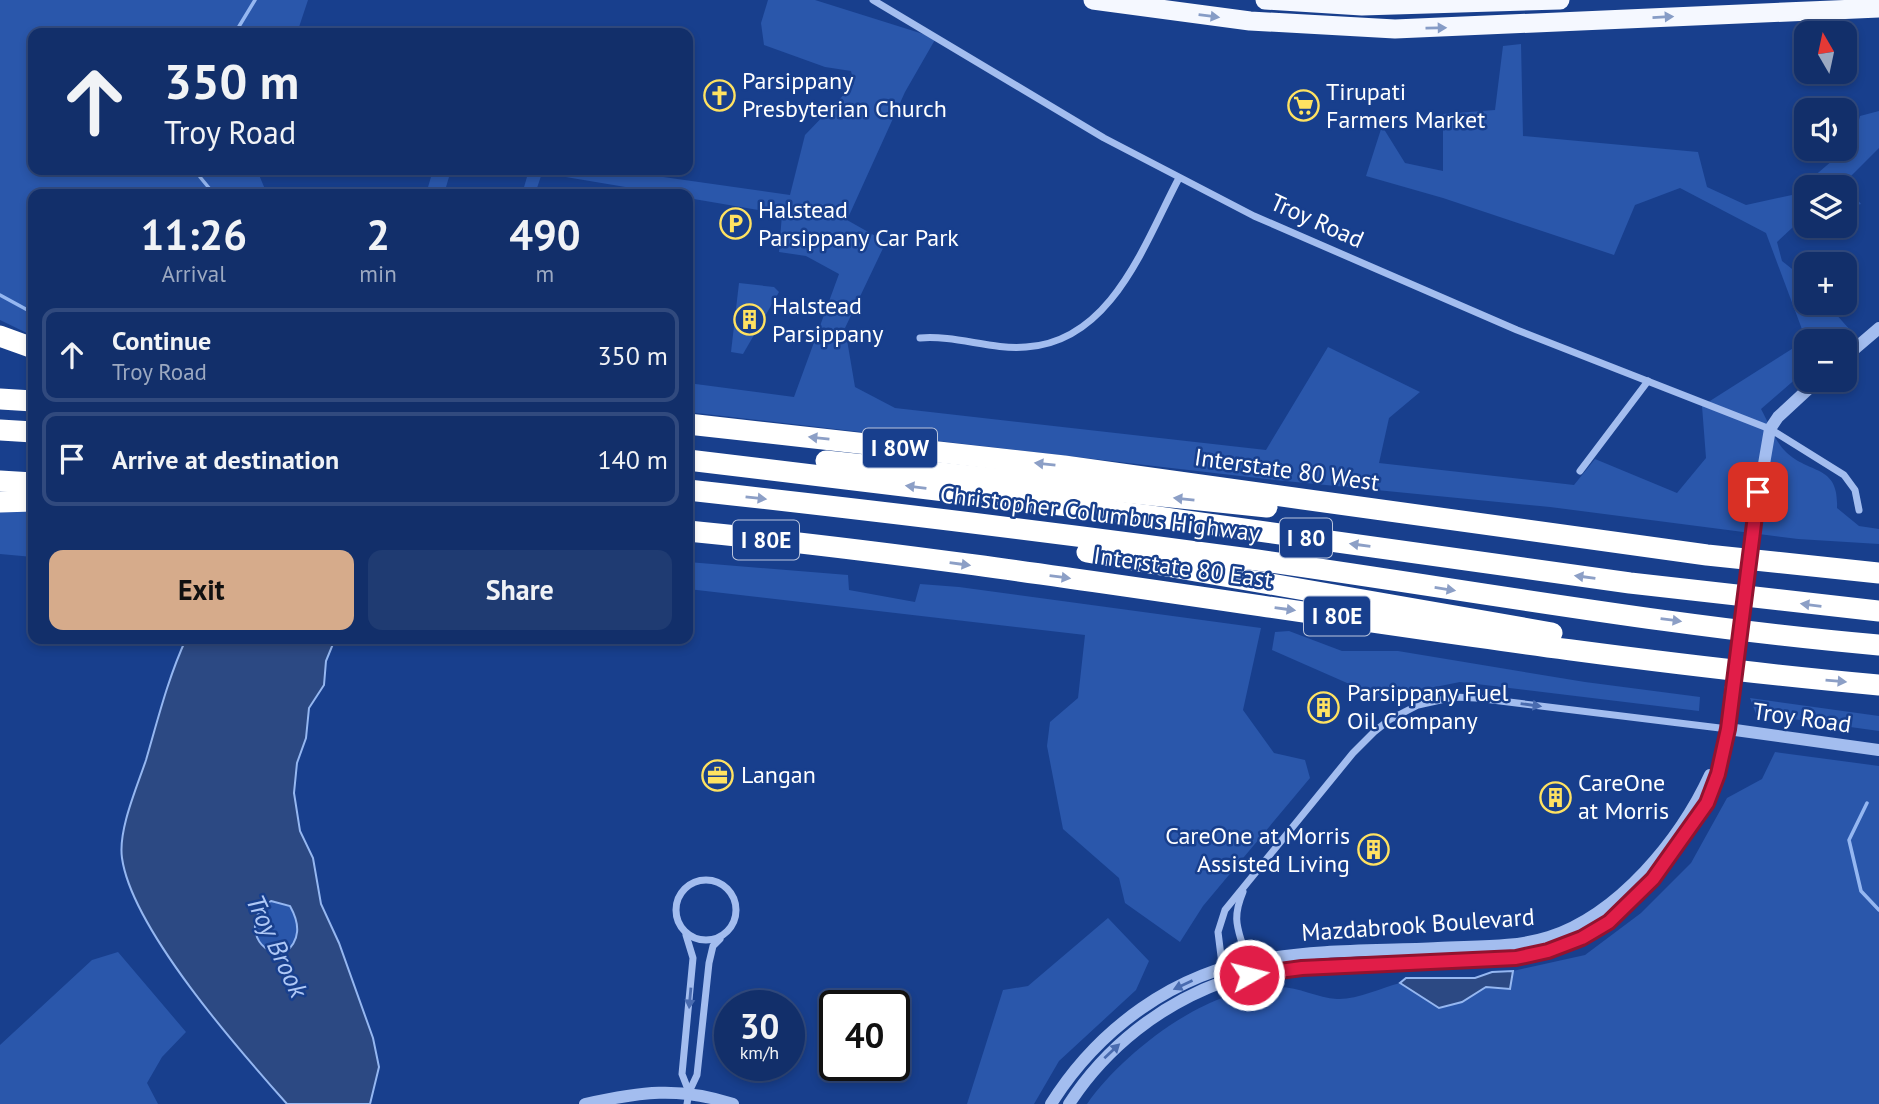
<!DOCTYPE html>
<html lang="en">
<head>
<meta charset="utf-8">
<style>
	:root { --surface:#122f6a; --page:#1f3b72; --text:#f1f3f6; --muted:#9ca9c1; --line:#314a7e; --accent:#d6ab8b }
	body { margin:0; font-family:"PT Sans",sans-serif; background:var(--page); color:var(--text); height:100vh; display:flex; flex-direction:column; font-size:26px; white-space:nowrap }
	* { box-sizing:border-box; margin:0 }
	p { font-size:23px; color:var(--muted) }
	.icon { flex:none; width:38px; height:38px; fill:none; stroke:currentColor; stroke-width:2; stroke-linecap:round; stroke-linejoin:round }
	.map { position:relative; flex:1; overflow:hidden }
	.drawer { position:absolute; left:28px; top:189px; width:665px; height:455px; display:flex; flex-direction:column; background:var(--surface); border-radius:14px; box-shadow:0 4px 10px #0003,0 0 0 2px var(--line) }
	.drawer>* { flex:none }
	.hud { position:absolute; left:28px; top:28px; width:665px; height:147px; border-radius:14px; box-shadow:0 4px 10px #0003,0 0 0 2px var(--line); background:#122f6a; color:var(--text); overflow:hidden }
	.needle { width:46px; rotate:351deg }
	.fabs { position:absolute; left:1794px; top:21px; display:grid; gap:14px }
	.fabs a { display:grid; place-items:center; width:63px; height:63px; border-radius:14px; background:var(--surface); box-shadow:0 4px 10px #0003,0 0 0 2px var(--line); font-size:35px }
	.speed { position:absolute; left:714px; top:990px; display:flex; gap:14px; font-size:35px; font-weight:700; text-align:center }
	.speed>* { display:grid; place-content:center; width:91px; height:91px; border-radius:50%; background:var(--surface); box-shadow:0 4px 10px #0003,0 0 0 2px var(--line); line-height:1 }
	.speed small { font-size:18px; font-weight:400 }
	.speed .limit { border:4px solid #111; border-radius:10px; background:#fff; color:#111 }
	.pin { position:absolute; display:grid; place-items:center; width:60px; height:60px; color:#fff; margin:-30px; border-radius:14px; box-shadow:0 4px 10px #0006 }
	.me { position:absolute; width:77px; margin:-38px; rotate:82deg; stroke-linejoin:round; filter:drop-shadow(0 0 5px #0008) }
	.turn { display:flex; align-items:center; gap:24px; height:147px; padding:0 21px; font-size:32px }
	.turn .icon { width:91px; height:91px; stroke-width:2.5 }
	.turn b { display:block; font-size:49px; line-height:60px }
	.eta { display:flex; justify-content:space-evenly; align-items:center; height:119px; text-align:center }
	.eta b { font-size:42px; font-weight:600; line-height:49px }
	.button { display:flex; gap:14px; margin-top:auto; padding:14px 21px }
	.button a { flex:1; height:80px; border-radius:14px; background:var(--accent); color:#111; font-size:28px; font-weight:600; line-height:80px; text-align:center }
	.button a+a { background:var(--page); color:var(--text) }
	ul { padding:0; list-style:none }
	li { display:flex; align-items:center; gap:21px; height:94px; margin:0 14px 10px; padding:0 7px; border:4px solid var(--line); border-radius:14px }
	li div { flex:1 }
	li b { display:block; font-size:26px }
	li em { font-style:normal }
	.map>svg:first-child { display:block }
</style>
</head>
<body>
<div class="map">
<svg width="1879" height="1104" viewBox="0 0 1879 1104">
	<rect width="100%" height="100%" fill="#183f8d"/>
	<!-- green -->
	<g fill="#2a57ab">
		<polygon points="0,0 308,0 297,33 33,33 33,170 257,170 267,194 33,194 33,336 0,320"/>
		<path d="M768,0h47l121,38 -31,54 -58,128 39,22 -41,86 10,59 40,21 371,42 62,-103 92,45 -31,26 -10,45 195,22 21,-26 82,34 29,-35 -4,-52 104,-66 -40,-107 -86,-45 -45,17 -21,50 -171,-57 -77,-22 16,-50 23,37 38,8v-57l52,-4 8,-64 18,-2 2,92 175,16 9,35 39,18 46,-10 61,-52 7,-27 19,-5v37l-35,35 17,21 -16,4 -1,-21h-38v28l-29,27 5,19 24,19v23h20l25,28 -12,10h-33v29l-45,39c7,12 14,33 25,43 24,23 53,12 51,56l22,18 20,3v15l-81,-5 -248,-32 -284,-28 -578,-67v-29l106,14 45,-123 -33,-18 -27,-4 3,-38 -94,-16v-4h-21l-125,-21 -7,21h-13l7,-24h85l176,25 15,-60 49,-51 -3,-13 -26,-4 -61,-22 -3,-22z"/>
		<polygon points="433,170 451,170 444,194 426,194"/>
		<polygon points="739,283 774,287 779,292 743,354 731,352"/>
		<polygon points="33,510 33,557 0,554 0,512"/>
		<polygon points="688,562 848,575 849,590 915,602 920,584 959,587 1261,628 1243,710 1274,753 1305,760 1310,778 1203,906 1180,942 1125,903 1119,878 1063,829 1047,746 1050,722 1078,698 1085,635 688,589"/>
		<polygon points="1289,631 1342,651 1398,651 1585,682 1700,697 1699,711 1460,682 1365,701 1363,690 1272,650 1275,632"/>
		<polygon points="1750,698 1879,716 1879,731 1756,714"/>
		<path d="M1775,752l104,14v338h-792c37,-53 124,-120 192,-117 20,0 39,11 58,12 19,1 44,-11 63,-16l39,25 23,-6 24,-15 23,1 4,-17 72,-16 56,-42 50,-50 36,-65 35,-19z"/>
		<path d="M271,901l19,4c10,19 11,34 -6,50 -32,-1 -40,-39 -13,-54z"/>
		<polygon points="1108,918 1149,961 1136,990 1059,1061 1034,1104 967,1104 1003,990 1028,986"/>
		<polygon points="118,952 186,1032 162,1057 147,1083 158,1104 0,1104 0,1045 92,960"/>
	</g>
	<!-- water -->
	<g fill="#2c4983" stroke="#95b7f1" stroke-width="2" fill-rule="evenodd">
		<path d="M186,639h149l-9,22 -2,24 -15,23 -3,30 -9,25 -3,30 6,38 13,27 8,46 18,39 34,95 6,29 -9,37h-83c-48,-54 -155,-175 -165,-246 -4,-28 15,-71 24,-98 12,-41 22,-82 40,-121zM271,901l19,5c10,18 11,34 -6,48 -31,0 -40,-38 -13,-53z"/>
		<polygon points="1513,971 1510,989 1486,987 1462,1002 1439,1008 1400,983 1406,978 1475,978 1492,972"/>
	</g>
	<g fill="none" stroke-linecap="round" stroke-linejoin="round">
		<!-- stream -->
		<g stroke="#95b7f1" stroke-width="3.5">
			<polyline points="235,33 255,0"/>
			<polyline points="199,170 200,177 214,194"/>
			<polyline points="0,295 33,313"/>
			<polyline points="1867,803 1849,840 1861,891 1879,910"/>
		</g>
		<!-- minor -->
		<g stroke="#a3bdef" stroke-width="7">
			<polyline points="873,0 1104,138 1254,216 1517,330 1770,429 1844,475 1855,490 1859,510"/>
			<path d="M920,338c36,-3 71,12 106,9 86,-5 119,-105 153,-169"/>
			<polyline points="1580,471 1648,381"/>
			<circle cx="706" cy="910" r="30"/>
			<path d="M1243,892c-14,33 -1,40 4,72"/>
			<polyline points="686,935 693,958 682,1074 689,1092"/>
			<polyline points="1223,972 1218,932 1225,910 1353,753 1374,732 1389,720 1418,705 1454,697 1476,698 1728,729"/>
			<polyline points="687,1104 689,1092 697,1075 709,963 713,946 720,939"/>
		</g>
		<!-- tertiary -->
		<g stroke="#a3bdef" stroke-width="12">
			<polyline points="1844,358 1879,328"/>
			<polyline points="1752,534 1770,429 1778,417 1818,380"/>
			<polyline points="1728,729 1879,750"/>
			<path d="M585,1104c55,-12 93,-18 148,0"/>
			<path d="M1051,1104c47,-75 124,-132 213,-145 57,-10 116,-8 174,-11 36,-2 77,0 111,-11 70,-23 131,-97 161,-162"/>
			<path d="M1069,1104c37,-57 92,-100 156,-123 40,-14 85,-13 126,-15 55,-2 110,-4 165,-8 74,-16 110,-44 155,-103 19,-25 36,-49 46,-78 10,-27 12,-56 13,-84"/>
		</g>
		<!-- trunk -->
		<g stroke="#f5f8ff" stroke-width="19">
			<polyline points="1093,0 1250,21 1395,29 1879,8"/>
			<polyline points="1265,0 1362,6 1560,0"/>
		</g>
		<!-- motorway -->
		<g stroke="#fff" stroke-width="21">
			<polyline points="0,336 33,348"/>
			<polyline points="0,399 33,401"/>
			<polyline points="688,424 1064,466 1707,555 1879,573"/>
			<polyline points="0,430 33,432"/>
			<polyline points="688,460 1151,516 1630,583 1879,611"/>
			<polyline points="826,461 1267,507"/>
			<polyline points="0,481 33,483"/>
			<path d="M688,490c190,21 380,44 569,70 207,29 414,67 622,85"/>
			<polyline points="0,502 33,501"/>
			<path d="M688,531c398,39 792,118 1191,154"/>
			<polyline points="1087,552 1552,633"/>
		</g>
		<!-- tertiary-bridge -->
		<polyline stroke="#a3bdef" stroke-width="12" points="1730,693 1752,534"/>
	</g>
	<!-- one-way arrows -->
	<defs><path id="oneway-solid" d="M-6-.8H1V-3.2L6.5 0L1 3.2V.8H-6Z" transform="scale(1.75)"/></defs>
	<g fill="#869cc6">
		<use href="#oneway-solid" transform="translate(1209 16) rotate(7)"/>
		<use href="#oneway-solid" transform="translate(1663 17) rotate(-3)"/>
		<use href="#oneway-solid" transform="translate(1436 28) rotate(-1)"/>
	</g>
	<g fill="#8c9fc6">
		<use href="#oneway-solid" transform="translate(819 438) rotate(-174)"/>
		<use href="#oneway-solid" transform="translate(1045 464) rotate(-174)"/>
		<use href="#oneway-solid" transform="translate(916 487) rotate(-173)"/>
		<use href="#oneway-solid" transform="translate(756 498) rotate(6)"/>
		<use href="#oneway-solid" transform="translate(1184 499) rotate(-174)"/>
		<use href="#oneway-solid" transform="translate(1360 545) rotate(-172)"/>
		<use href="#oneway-solid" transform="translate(960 564) rotate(8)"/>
		<use href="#oneway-solid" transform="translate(1060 577) rotate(7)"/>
		<use href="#oneway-solid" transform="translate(1585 577) rotate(-172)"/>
		<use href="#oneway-solid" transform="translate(1445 589) rotate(9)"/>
		<use href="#oneway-solid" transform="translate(1811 605) rotate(-173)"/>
		<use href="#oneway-solid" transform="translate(1285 609) rotate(8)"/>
		<use href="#oneway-solid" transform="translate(1671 620) rotate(7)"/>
		<use href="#oneway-solid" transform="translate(1836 681) rotate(5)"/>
	</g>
	<g fill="#496baf">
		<use href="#oneway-solid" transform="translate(1531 705) rotate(8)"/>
		<use href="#oneway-solid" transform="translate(1183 985) rotate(155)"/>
		<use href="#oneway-solid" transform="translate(690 998) rotate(95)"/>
		<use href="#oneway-solid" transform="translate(1112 1051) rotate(-43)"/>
	</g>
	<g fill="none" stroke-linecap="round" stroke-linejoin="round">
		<defs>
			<polyline id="route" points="1249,975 1302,968 1516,958 1548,951 1582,938 1609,922 1653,879 1707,803 1718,774 1728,729 1758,492"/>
		</defs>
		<!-- route casing -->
		<use href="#route" stroke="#92132f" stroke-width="18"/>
		<!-- route -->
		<use href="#route" stroke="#e11d48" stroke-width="12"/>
	</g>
	<!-- icons -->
	<defs>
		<symbol id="church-ring" viewBox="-11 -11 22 22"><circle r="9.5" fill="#183f8d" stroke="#ffe261" stroke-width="1.5"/><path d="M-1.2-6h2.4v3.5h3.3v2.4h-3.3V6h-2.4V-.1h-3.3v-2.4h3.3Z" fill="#ffe261"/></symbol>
		<symbol id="supermarket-ring" viewBox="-11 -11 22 22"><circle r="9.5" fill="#183f8d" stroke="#ffe261" stroke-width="1.5"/><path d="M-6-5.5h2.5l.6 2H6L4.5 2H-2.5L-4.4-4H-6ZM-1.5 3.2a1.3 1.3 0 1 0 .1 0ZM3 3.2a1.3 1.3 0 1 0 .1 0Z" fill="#ffe261"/></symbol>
		<symbol id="parking-ring" viewBox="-11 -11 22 22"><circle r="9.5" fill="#183f8d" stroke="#ffe261" stroke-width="1.5"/><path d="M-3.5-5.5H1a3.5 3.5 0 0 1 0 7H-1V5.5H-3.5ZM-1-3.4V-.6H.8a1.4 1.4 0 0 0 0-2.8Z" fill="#ffe261"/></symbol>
		<symbol id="building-ring" viewBox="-11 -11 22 22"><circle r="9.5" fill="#183f8d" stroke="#ffe261" stroke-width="1.5"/><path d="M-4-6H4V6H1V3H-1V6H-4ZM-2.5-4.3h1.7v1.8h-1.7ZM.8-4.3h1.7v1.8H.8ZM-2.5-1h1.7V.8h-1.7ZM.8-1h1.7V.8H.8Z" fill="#ffe261"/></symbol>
		<symbol id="office-ring" viewBox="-11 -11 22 22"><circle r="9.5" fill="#183f8d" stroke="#ffe261" stroke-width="1.5"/><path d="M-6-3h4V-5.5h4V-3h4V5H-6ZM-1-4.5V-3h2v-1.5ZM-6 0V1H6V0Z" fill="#ffe261"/></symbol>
	</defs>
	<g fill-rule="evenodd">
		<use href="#church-ring" x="702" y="78" width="35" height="35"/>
		<use href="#supermarket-ring" x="1286" y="88" width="35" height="35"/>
		<use href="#parking-ring" x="718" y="206" width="35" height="35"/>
		<use href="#building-ring" x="732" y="302" width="35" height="35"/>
		<use href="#building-ring" x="1306" y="690" width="35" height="35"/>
		<use href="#office-ring" x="700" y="758" width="35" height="35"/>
		<use href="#building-ring" x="1538" y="780" width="35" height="35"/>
		<use href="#building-ring" x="1356" y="832" width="35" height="35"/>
	</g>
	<g text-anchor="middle" stroke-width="5" stroke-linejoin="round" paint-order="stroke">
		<!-- shield labels -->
		<g fill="#183f8d" stroke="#bac5dd" stroke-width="2">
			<rect x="863" y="428.5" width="74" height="39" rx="5"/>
			<rect x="1280" y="518.5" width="52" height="39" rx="5"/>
			<rect x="733" y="520.5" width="66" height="39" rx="5"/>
			<rect x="1304" y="596.5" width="66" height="39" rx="5"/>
		</g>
		<g font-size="23" font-weight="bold" fill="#fff">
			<text x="900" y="456">I 80W</text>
			<text x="1306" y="546">I 80</text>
			<text x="766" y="548">I 80E</text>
			<text x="1337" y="624">I 80E</text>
		</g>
		<!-- poi labels -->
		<g font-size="24" fill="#fff" stroke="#183f8d" text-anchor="start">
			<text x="742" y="89">Parsippany<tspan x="742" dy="28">Presbyterian Church</tspan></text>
			<text x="1326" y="100">Tirupati<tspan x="1326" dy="28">Farmers Market</tspan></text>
			<text x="758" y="218">Halstead<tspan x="758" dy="28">Parsippany Car Park</tspan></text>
			<text x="772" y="314">Halstead<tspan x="772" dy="28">Parsippany</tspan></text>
			<text x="1347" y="701">Parsippany Fuel<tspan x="1347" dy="28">Oil Company</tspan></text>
			<text x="741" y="783">Langan</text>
			<text x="1578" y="791">CareOne<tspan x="1578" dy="28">at Morris</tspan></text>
			<text x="1350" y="844" text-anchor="end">CareOne at Morris<tspan x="1350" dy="28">Assisted Living</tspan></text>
		</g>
		<!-- street labels -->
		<g font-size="24" fill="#fff" stroke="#183f8d">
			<text transform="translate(1317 221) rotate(24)" y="8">Troy Road</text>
			<text transform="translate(1287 470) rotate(8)" y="8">Interstate 80 West</text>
			<text transform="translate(1100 514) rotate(7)" y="8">Christopher Columbus Highway</text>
			<text transform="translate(1183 568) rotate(8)" y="8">Interstate 80 East</text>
			<text transform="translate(1802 718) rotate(8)" y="8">Troy Road</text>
			<text transform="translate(1418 925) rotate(-4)" y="8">Mazdabrook Boulevard</text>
		</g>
		<!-- water labels -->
		<g font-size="26" font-style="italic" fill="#afc8f6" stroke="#183f8d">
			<text transform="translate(277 946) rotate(65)" y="9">Troy Brook</text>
		</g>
	</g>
</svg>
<div class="fabs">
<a><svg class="needle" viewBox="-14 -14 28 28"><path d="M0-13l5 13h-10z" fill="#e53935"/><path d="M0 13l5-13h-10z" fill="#9ca9c1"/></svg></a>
<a><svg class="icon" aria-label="sound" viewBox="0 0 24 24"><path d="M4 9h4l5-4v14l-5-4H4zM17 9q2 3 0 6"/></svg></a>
<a><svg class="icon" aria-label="layers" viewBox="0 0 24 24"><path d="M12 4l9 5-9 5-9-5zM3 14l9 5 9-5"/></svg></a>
<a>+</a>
<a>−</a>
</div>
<div class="speed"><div>30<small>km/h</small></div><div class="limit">40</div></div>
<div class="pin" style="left:1758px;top:492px;background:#d93025"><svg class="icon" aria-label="arrive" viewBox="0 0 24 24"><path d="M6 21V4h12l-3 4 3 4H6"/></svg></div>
<svg class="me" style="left:1249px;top:975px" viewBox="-20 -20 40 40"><circle r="17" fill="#e11d48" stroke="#fff" stroke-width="3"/><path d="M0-11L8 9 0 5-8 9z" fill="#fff"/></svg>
<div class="hud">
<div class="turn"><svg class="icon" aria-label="ahead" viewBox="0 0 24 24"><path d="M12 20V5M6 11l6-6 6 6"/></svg><div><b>350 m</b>Troy Road</div></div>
</div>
<section class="drawer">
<div class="eta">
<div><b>11:26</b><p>Arrival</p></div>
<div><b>2</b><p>min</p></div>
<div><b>490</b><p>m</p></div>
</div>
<ul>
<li><svg class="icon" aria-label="ahead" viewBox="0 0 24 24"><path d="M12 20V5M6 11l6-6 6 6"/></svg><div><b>Continue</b><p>Troy Road</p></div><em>350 m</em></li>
<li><svg class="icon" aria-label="arrive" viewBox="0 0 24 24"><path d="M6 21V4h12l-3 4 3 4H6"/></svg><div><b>Arrive at destination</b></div><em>140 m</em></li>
</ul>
<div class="button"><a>Exit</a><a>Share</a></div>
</section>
</div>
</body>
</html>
